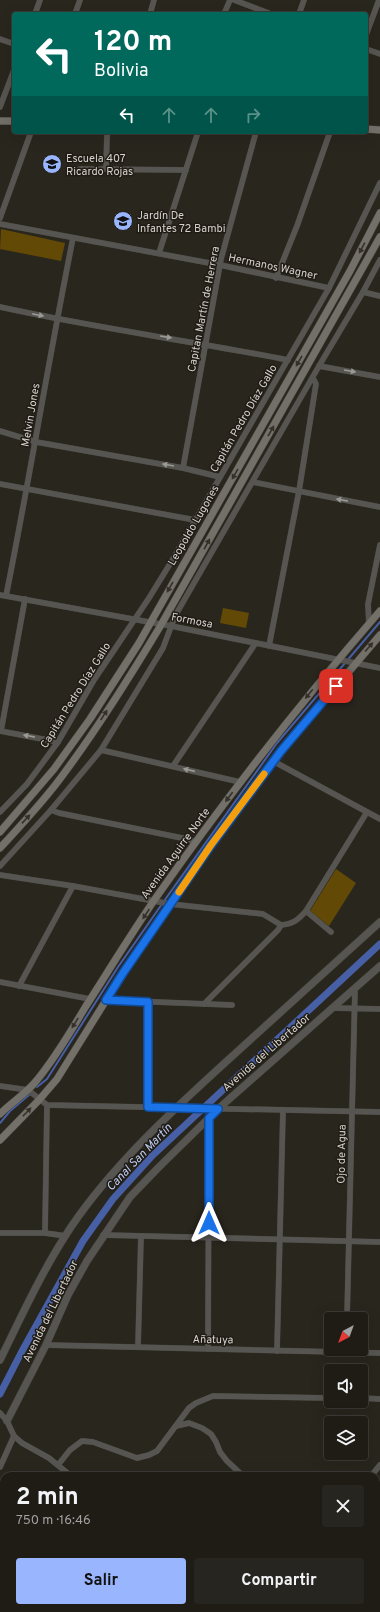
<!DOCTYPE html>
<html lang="es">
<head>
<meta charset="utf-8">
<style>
	:root { --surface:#1f1c16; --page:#27251f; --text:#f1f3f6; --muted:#a1a1a1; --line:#3c3a35; --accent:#99b5fd }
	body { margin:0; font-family:Overpass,sans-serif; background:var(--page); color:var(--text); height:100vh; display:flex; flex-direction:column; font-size:15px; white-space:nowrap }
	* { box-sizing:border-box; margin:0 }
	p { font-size:13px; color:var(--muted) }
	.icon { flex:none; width:22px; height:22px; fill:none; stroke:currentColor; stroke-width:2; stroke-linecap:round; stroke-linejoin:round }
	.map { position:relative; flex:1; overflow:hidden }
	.drawer { position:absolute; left:0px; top:1472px; width:380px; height:140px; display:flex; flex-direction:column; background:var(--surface); border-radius:12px 12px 0 0; box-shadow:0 4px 16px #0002,0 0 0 1px var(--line) }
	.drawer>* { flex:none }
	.banner { position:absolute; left:12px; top:12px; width:356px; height:122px; border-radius:4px; box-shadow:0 4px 16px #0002,0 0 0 1px var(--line); background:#00695c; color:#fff; overflow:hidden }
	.needle { width:26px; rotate:221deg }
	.fabs { position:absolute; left:324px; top:1312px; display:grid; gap:8px }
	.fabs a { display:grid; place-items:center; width:44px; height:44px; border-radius:4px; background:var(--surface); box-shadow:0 4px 16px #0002,0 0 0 1px var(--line); font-size:20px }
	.pin { position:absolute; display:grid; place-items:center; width:34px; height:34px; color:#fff; margin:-17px; border-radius:8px; box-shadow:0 2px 6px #0006 }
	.me { position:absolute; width:44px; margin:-22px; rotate:0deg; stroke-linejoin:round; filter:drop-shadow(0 0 3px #0008) }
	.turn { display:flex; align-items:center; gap:14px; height:84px; padding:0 16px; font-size:18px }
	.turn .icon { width:52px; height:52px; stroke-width:2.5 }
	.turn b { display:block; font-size:28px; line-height:34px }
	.lanes { display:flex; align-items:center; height:38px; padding:0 16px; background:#0003; justify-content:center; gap:20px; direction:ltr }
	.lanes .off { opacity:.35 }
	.round { display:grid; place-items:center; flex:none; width:42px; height:42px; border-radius:4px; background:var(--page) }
	.head { display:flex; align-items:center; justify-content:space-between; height:68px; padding:0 16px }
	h1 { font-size:24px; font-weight:700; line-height:30px }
	.cta { display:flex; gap:8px; margin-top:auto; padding:8px 16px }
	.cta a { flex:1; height:46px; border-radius:4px; background:var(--accent); color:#111; font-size:16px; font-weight:700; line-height:46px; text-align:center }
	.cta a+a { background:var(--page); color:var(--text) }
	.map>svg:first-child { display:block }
</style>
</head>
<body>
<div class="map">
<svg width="380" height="1612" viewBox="0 0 380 1612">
	<rect width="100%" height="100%" fill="#29261e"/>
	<!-- green -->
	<g fill="#624905">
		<polygon points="1,229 65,243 61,261 0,249"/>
		<polygon points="223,608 249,613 246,628 220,623"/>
		<polygon points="336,869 356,883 329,926 310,911"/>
	</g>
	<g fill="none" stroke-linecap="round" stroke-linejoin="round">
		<!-- stream -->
		<g stroke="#465fa5" stroke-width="2">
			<polyline points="37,1087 47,1079 118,967 169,894 277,743 380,622"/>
			<polyline points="0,1123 10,1111 29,1095"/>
		</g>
		<!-- canal -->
		<polyline stroke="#465fa5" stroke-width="7" points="0,1394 21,1353 83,1241 113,1199 153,1155 380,944"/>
		<defs>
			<g id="minor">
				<polyline points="234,0 271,14"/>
				<polyline points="35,14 40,0"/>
				<polyline points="75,14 80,0"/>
				<polyline points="150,14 154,0"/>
				<polyline points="224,14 230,0"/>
				<polyline points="299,14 304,0"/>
				<polyline points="366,35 379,0"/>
				<polyline points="0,39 14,44"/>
				<polyline points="366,49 380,54"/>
				<polyline points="0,107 14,70"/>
				<polyline points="80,169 186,170"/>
				<polyline points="106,169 107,136 108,132"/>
				<polyline points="0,218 31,132"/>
				<polyline points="0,224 220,265 329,288"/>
				<polyline points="159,253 198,132"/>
				<polyline points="276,278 297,226 330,132"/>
				<polyline points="363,292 380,296"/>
				<path d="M0,307c95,21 192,34 288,53"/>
				<polyline points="319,366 380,377"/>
				<polyline points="0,431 36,442 183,468 220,477"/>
				<polyline points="183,468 221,259 256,132"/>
				<polyline points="253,482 380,507"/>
				<polyline points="0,484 195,520"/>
				<polyline points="0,595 171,626 380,668"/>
				<path d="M6,596c24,-119 43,-239 67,-358"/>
				<polyline points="369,624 368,604 380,545"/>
				<polyline points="269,646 299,491 316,384 313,378"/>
				<polyline points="0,731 58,742"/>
				<polyline points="1,731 25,599"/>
				<polyline points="101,750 240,782"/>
				<polyline points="273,761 380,819"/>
				<polyline points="173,766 255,644"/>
				<polyline points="51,810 59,813 187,839 195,842"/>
				<polyline points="0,812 27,784 58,742 94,680 149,598 173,559 329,288 380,183"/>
				<polyline points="0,866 51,810 101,750 163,648 175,616 319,366 363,292 380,260"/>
				<polyline points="0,875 73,886 170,904 263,914 281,925"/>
				<polyline points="306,911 331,932"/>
				<polyline points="0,982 90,999"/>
				<polyline points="19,986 73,886"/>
				<polyline points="106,1000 232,1005"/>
				<path d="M204,1004l74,-74 3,-5c12,-1 17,-5 25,-14l61,-99"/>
				<polyline points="333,1008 380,1009"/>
				<polyline points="0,1086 28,1090 47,1105 380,1112"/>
				<polyline points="148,1107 148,1002"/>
				<polyline points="0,1233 45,1233 66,1236"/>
				<polyline points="45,1233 47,1105"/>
				<polyline points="103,1235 380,1242"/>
				<polyline points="347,1319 355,989"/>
				<polyline points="46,1345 380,1353"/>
				<polyline points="138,1347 141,1236"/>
				<polyline points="208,1349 209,1118"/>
				<polyline points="277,1351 283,1110"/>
				<polyline points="361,1398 380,1399"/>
				<polyline points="0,1413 7,1421 14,1436 22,1443 49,1458 71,1476"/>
				<polyline points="176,1426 189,1423 202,1428 211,1434 216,1442 220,1452 227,1461 243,1476"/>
				<polyline points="58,1465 70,1450 82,1441 93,1442 137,1458 149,1455 157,1451 189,1408 196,1403 213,1396 331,1398"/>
				<polyline points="0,1467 14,1436"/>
				<polyline points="371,1476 380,1465"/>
				<polyline points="223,1608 228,1612"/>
				<polyline points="255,1612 259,1608"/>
			</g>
			<g id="tertiary">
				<path d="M0,1360c22,-45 43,-91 71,-133 42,-62 102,-117 157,-167 51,-46 101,-92 152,-138"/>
				<polyline points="7,1421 46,1345 68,1295 87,1261 130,1197 158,1168 218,1109 380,966"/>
			</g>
			<g id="secondary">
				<polyline points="0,121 14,121"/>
				<polyline points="366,129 380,130"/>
				<polyline points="0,832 54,769 90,719 139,643 350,271 380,213"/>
				<path d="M0,848c23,-25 46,-49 65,-76 35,-47 66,-97 96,-147l219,-388"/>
				<path d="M0,1114c12,-12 27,-21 37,-34 19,-23 34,-49 49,-74 23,-36 45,-72 69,-107 70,-100 145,-196 225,-288"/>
				<polyline points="0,1140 39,1100 57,1079 123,973 211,845 273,761 380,635"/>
			</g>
		</defs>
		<!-- minor casing -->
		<use href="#minor" stroke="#45423a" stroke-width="6"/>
		<!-- tertiary casing -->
		<use href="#tertiary" stroke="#45423a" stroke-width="8"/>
		<!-- secondary casing -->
		<use href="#secondary" stroke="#45423a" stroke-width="8"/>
		<!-- minor -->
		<use href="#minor" stroke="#575551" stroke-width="5.5"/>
		<!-- tertiary -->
		<use href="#tertiary" stroke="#575551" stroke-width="7"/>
		<!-- secondary -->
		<use href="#secondary" stroke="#73706a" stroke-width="7"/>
	</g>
	<!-- one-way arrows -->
	<defs><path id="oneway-solid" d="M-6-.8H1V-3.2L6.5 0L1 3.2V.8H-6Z"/></defs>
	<g fill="#35312a">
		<use href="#oneway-solid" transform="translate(362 248) rotate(118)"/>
		<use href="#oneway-solid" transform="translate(299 361) rotate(120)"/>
		<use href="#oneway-solid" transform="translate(271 431) rotate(-60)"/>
		<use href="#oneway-solid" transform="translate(235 474) rotate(120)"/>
		<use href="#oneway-solid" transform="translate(207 544) rotate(-61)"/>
		<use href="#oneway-solid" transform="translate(170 587) rotate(120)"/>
		<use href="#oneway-solid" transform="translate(369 647) rotate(-49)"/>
		<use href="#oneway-solid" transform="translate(309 694) rotate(129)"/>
		<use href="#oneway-solid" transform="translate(104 715) rotate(-57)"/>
		<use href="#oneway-solid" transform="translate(229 797) rotate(127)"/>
		<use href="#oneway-solid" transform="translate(26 819) rotate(-47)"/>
		<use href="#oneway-solid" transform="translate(146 914) rotate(124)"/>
		<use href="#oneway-solid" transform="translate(75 1023) rotate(122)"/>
		<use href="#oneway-solid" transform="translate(27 1112) rotate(-46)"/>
	</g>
	<g fill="#9c9a95">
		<use href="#oneway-solid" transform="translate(38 315) rotate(12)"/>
		<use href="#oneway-solid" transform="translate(166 337) rotate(9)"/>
		<use href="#oneway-solid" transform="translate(350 371) rotate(10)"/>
		<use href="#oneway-solid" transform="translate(168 465) rotate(-170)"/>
		<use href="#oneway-solid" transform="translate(342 500) rotate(-169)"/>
		<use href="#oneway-solid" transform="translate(29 736) rotate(-169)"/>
		<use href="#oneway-solid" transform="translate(189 770) rotate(-167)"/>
	</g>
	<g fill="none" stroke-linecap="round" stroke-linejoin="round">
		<defs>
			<polyline id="route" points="209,1223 209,1118 218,1109 148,1107 148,1002 106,1000 123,973 211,845 281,751 336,686"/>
		</defs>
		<!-- route casing -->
		<use href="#route" stroke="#114b97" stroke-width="10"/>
		<!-- route -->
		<use href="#route" stroke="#1a73e8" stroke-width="7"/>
		<!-- slow -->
		<polyline stroke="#f59e0b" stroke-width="7" points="179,892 211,845 264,774"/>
	</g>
	<!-- icons -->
	<defs>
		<symbol id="school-disc" viewBox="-11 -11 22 22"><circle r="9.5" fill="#99b5fd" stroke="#201c15"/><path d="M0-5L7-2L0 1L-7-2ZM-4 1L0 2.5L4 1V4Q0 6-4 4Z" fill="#111"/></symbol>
	</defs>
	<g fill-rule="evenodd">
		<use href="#school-disc" x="41" y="153" width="22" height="22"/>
		<use href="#school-disc" x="112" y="210" width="22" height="22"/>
	</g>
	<g text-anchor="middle" stroke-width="3" stroke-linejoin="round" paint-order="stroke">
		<!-- poi labels -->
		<g font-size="11" fill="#d5d2cd" stroke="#201c15" text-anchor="start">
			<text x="66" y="162">Escuela 407<tspan x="66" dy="13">Ricardo Rojas</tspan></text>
			<text x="137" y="219">Jardín De<tspan x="137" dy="13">Infantes 72 Bambi</tspan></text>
		</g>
		<!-- street labels -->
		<g font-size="11" fill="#d5d2cd" stroke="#201c15">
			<text transform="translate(273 266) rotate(12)" y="4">Hermanos Wagner</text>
			<text transform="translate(203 309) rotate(-79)" y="4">Capitan Martín de Herrera</text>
			<text transform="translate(30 415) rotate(-80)" y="4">Melvin Jones</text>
			<text transform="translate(243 418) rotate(-60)" y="4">Capitán Pedro Díaz Gallo</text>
			<text transform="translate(193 525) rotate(-60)" y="4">Leopoldo Lugones</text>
			<text transform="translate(192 620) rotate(11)" y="4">Formosa</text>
			<text transform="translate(75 695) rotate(-58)" y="4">Capitán Pedro Díaz Gallo</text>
			<text transform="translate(175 853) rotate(-54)" y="4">Avenida Aguirre Norte</text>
			<text transform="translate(266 1052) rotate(-41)" y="4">Avenida del Libertador</text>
			<text transform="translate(341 1154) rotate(-89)" y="4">Ojo de Agua</text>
			<text transform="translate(50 1311) rotate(-64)" y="4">Avenida del Libertador</text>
			<text transform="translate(213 1339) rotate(1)" y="4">Añatuya</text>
		</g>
		<!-- water labels -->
		<g font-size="12" font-style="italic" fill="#b9caf1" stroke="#201c15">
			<text transform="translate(139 1157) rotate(-46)" y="4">Canal San Martín</text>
		</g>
	</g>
</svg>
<div class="fabs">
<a><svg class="needle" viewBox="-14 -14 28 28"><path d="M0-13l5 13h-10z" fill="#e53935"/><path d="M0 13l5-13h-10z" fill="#a1a1a1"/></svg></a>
<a><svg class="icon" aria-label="sound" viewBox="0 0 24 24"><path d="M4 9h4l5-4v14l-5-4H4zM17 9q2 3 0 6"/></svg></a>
<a><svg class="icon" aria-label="layers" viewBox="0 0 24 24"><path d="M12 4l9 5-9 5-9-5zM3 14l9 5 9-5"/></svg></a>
</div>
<div class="pin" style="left:336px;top:686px;background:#d93025"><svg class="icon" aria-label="arrive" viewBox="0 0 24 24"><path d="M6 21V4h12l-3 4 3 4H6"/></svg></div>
<svg class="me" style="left:209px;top:1223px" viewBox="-20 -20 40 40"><path d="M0-17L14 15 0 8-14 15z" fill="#1a73e8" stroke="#fff" stroke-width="4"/></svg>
<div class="banner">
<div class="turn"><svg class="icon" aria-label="left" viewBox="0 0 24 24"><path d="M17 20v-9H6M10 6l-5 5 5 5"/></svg><div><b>120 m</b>Bolivia</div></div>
<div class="lanes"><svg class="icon" aria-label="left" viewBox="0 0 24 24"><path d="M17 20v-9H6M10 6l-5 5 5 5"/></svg><svg class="icon off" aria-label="ahead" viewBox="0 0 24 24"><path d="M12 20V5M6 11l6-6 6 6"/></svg><svg class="icon off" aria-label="ahead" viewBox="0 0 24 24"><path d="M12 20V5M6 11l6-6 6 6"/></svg><svg class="icon off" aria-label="right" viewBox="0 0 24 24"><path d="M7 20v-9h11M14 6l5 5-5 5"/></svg></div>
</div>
<section class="drawer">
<div class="head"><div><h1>2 min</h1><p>750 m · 16:46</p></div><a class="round"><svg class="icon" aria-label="close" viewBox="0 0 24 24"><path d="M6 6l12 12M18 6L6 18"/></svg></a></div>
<div class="cta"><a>Salir</a><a>Compartir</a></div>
</section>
</div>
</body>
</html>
